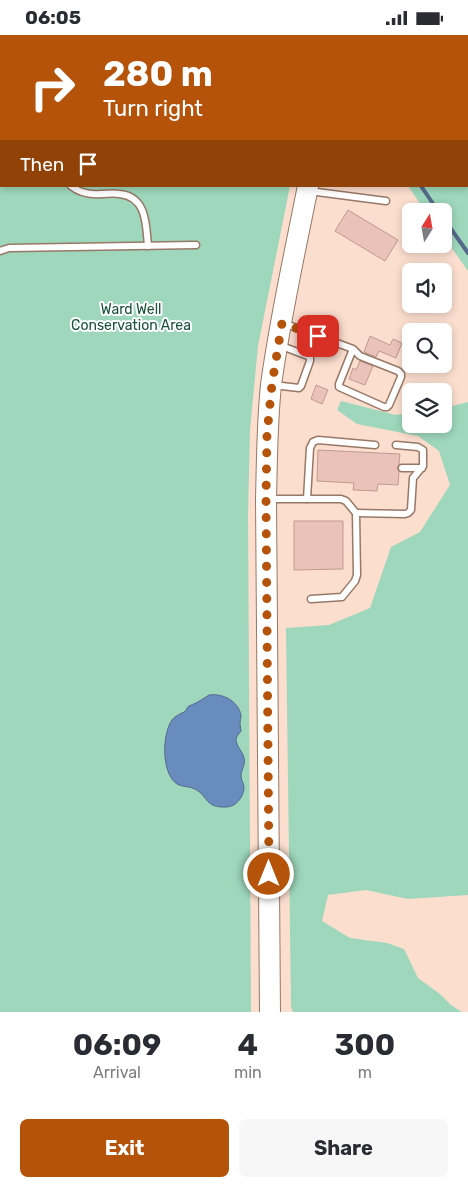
<!DOCTYPE html>
<html lang="en">
<head>
<meta charset="utf-8">
<style>
	:root { --surface:#fff; --page:#f7f7f7; --text:#2b2b33; --muted:#7c7c81; --accent:#b45309 }
	body { margin:0; font-family:Rubik,sans-serif; background:var(--page); color:var(--text); height:100vh; display:flex; flex-direction:column; font-size:19px; white-space:nowrap }
	* { box-sizing:border-box; margin:0 }
	p { font-size:16px; color:var(--muted) }
	.icon { flex:none; width:28px; height:28px; fill:none; stroke:currentColor; stroke-width:2; stroke-linecap:round; stroke-linejoin:round }
	.map { position:relative; height:977px; overflow:hidden }
	.panel { display:flex; flex-direction:column; background:var(--surface); flex:1 }
	.panel>* { flex:none }
	.top-card { position:absolute; left:0px; top:0px; width:469px; height:152px; box-shadow:0 2px 8px #0003; background:#b45309; color:#fff; overflow:hidden }
	.needle { width:32px; rotate:11deg }
	.fabs { position:absolute; left:402px; top:168px; display:grid; gap:10px }
	.fabs a { display:grid; place-items:center; width:50px; height:50px; border-radius:8px; background:var(--surface); box-shadow:0 2px 8px #0003; font-size:25px }
	.pin { position:absolute; display:grid; place-items:center; width:42px; height:42px; color:#fff; margin:-21px; border-radius:10px; box-shadow:0 2px 8px #0006 }
	.me { position:absolute; width:55px; margin:-28px; rotate:0deg; stroke-linejoin:round; filter:drop-shadow(0 0 4px #0008) }
	.turn { display:flex; align-items:center; gap:18px; height:105px; padding:0 20px; font-size:22px }
	.turn .icon { width:65px; height:65px; stroke-width:2.5 }
	.turn b { display:block; font-size:35px; line-height:42px }
	.then { display:flex; align-items:center; height:48px; padding:0 20px; background:#0003; gap:10px; font-size:19px }
	.eta { display:flex; justify-content:space-evenly; align-items:center; height:85px; text-align:center }
	.eta b { font-size:30px; font-weight:700; line-height:35px }
	.primary-button { display:flex; gap:10px; margin-top:auto; padding:10px 20px }
	.primary-button a { flex:1; height:58px; border-radius:8px; background:var(--accent); color:#fff; font-size:20px; font-weight:700; line-height:58px; text-align:center }
	.primary-button a+a { background:var(--page); color:var(--text) }
	.status { display:flex; justify-content:space-between; align-items:center; height:35px; padding:0 25px; background:var(--surface); direction:ltr }
	.status svg { height:14px; fill:currentColor }
	.map>svg:first-child { display:block }
</style>
</head>
<body>
<div class="status"><b>06:05</b><svg viewBox="0 0 49 12"><path d="M0 12V9h3v3zM5 12V6h3v6zM10 12V3h3v9zM15 12V0h3v12zM26 1h20v11H26zM47 4h2v5h-2z"/></svg></div>
<div class="map">
<svg width="468" height="977" viewBox="0 0 468 977">
	<rect width="100%" height="100%" fill="#fbdece"/>
	<!-- green -->
	<g fill="#9ed7bb">
		<polygon points="0,121 1,121 1,151 290,151 258,311 250,395 248,480 251,977 0,977"/>
		<polygon points="468,141 468,236 444,202 444,176 425,176 408,151 468,151"/>
		<polygon points="341,366 396,380 411,378 411,389 444,389 444,373 468,367 468,860 408,864 366,855 328,860 322,886 350,903 387,908 404,914 418,943 440,959 451,970 462,977 293,977 291,972 286,593 329,590 370,573 391,512 420,497 450,450 439,416 418,401 357,389 337,375"/>
	</g>
	<!-- water -->
	<path fill="#698cbe" stroke="#556a8a" d="M209,660c14,-2 29,6 32,20 0,3 -1,6 -1,8 0,2 1,6 1,8 -2,3 -5,5 -5,10 1,6 7,11 8,17 2,6 -3,12 -3,18 0,4 3,7 3,11 0,10 -8,20 -18,20 -21,1 -17,-10 -31,-18 -6,-3 -13,-2 -18,-5 -16,-11 -15,-50 -5,-64 3,-4 8,-6 12,-8 4,-3 1,-3 5,-6 2,-1 5,-2 7,-3 4,-2 8,-5 13,-8z"/>
	<g fill="none" stroke-linecap="round" stroke-linejoin="round">
		<!-- stream -->
		<g stroke="#556a8a" stroke-width="4">
			<polyline points="290,0 291,1"/>
			<polyline points="421,151 438,176"/>
			<polyline points="444,184 468,218"/>
		</g>
	</g>
	<!-- building -->
	<g fill="#ebc2ba" stroke="#c09991">
		<polygon points="348,175 398,205 385,226 335,196"/>
		<polygon points="370,301 390,310 393,304 402,308 396,323 379,316 376,322 364,317"/>
		<polygon points="360,326 373,331 365,350 349,344 353,333 356,335"/>
		<polygon points="316,350 328,355 322,369 311,364"/>
		<polygon points="318,415 400,419 399,429 397,433 399,437 398,450 378,449 377,456 353,455 354,448 317,446"/>
		<polygon points="294,486 343,486 343,534 294,535"/>
	</g>
	<g fill="none" stroke-linecap="round" stroke-linejoin="round">
		<defs>
			<g id="lane">
				<polyline points="185,1 186,0"/>
				<polyline points="253,1 253,0"/>
				<polyline points="0,37 1,37"/>
				<path d="M71,151c9,7 18,9 29,8 7,0 13,-1 20,0 27,3 26,31 28,52"/>
				<polyline points="309,156 386,166"/>
				<polyline points="0,216 9,213 196,210"/>
				<polyline points="283,288 353,314 360,321 398,336 401,339 401,342 389,370 387,372 384,372 339,352 339,349 353,314"/>
				<polyline points="273,350 299,353 301,351 310,326 310,323 308,321 279,310"/>
				<polyline points="402,433 422,433"/>
				<polyline points="267,464 341,464 346,466 356,478 357,540 355,546 342,562 311,564"/>
				<polyline points="307,464 310,413 313,407 318,405 375,410"/>
				<polyline points="356,478 405,479 408,478 411,475 413,443 423,431 423,415 418,412 396,410"/>
			</g>
			<g id="street">
				<polyline points="463,0 464,1"/>
				<polyline points="0,79 1,79"/>
			</g>
			<g id="primary">
				<polyline points="339,1 339,0"/>
				<path d="M270,977l-4,-513c1,-38 1,-76 5,-114 9,-67 24,-133 37,-199"/>
			</g>
		</defs>
		<!-- lane casing -->
		<use href="#lane" stroke="#987866" stroke-width="9"/>
		<!-- street casing -->
		<use href="#street" stroke="#987866" stroke-width="15"/>
		<!-- primary casing -->
		<use href="#primary" stroke="#987866" stroke-width="22"/>
		<!-- lane -->
		<use href="#lane" stroke="#fff" stroke-width="6"/>
		<!-- street -->
		<use href="#street" stroke="#fff" stroke-width="12"/>
		<!-- primary -->
		<use href="#primary" stroke="#fff" stroke-width="20"/>
	</g>
	<g fill="none" stroke-linecap="round" stroke-linejoin="round">
		<!-- route -->
		<polyline stroke="#b45309" stroke-width="9" stroke-dasharray="0 16.2" points="269,839 266,464 267,399 272,349 282,288 318,301"/>
	</g>
	<g text-anchor="middle" stroke-width="4" stroke-linejoin="round" paint-order="stroke">
		<!-- park labels -->
		<g font-size="14" fill="#18503a" stroke="#fff">
			<text x="131" y="279">Ward Well<tspan x="131" dy="16">Conservation Area</tspan></text>
		</g>
	</g>
</svg>
<div class="fabs">
<a><svg class="needle" viewBox="-14 -14 28 28"><path d="M0-13l5 13h-10z" fill="#e53935"/><path d="M0 13l5-13h-10z" fill="#7c7c81"/></svg></a>
<a><svg class="icon" aria-label="sound" viewBox="0 0 24 24"><path d="M4 9h4l5-4v14l-5-4H4zM17 9q2 3 0 6"/></svg></a>
<a><svg class="icon" aria-label="search" viewBox="0 0 24 24"><circle cx="10" cy="10" r="6"/><path d="M15 15l6 6"/></svg></a>
<a><svg class="icon" aria-label="layers" viewBox="0 0 24 24"><path d="M12 4l9 5-9 5-9-5zM3 14l9 5 9-5"/></svg></a>
</div>
<div class="pin" style="left:318px;top:301px;background:#d93025"><svg class="icon" aria-label="arrive" viewBox="0 0 24 24"><path d="M6 21V4h12l-3 4 3 4H6"/></svg></div>
<svg class="me" style="left:269px;top:839px" viewBox="-20 -20 40 40"><circle r="17" fill="#b45309" stroke="#fff" stroke-width="3"/><path d="M0-11L8 9 0 5-8 9z" fill="#fff"/></svg>
<div class="top-card">
<div class="turn"><svg class="icon" aria-label="right" viewBox="0 0 24 24"><path d="M7 20v-9h11M14 6l5 5-5 5"/></svg><div><b>280 m</b>Turn right</div></div>
<div class="then">Then<svg class="icon" aria-label="arrive" viewBox="0 0 24 24"><path d="M6 21V4h12l-3 4 3 4H6"/></svg></div>
</div>
</div>
<section class="panel">
<div class="eta">
<div><b>06:09</b><p>Arrival</p></div>
<div><b>4</b><p>min</p></div>
<div><b>300</b><p>m</p></div>
</div>
<div class="primary-button"><a>Exit</a><a>Share</a></div>
</section>
</body>
</html>
